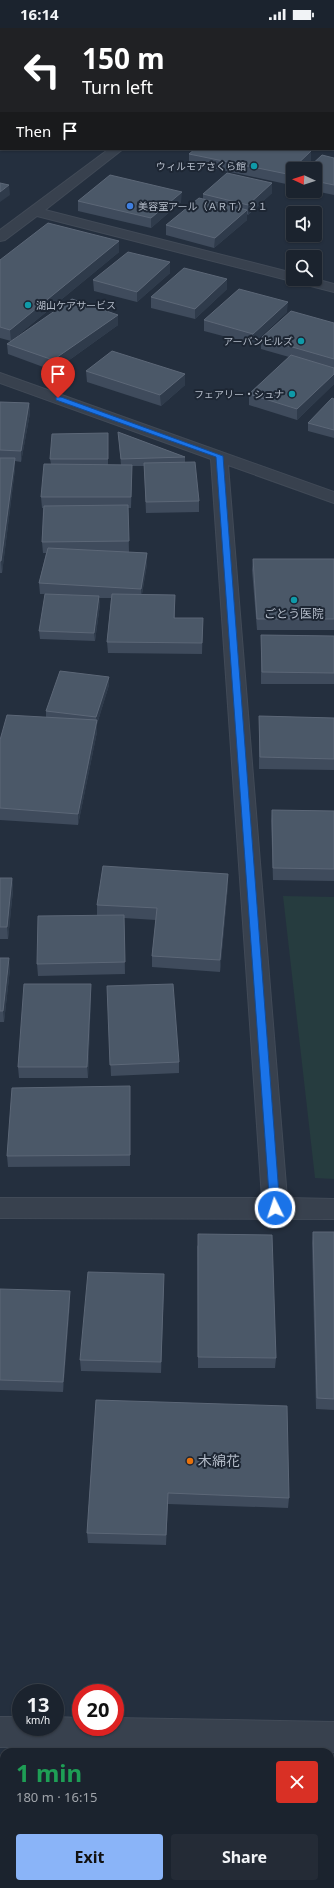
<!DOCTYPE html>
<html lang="en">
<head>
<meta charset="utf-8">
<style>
	:root { --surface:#1b232e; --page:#242b36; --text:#f1f3f6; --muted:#a0a4aa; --line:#39404a; --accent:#8ab4f8 }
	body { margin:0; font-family:"Noto Sans","Noto Sans JP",sans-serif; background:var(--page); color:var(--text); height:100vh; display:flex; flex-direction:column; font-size:15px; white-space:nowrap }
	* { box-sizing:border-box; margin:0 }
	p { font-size:13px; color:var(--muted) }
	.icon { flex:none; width:22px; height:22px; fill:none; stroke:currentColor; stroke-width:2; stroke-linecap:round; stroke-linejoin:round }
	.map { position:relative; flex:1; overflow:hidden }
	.panel { position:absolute; left:0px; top:1720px; width:334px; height:140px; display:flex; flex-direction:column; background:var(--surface); border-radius:12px 12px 0 0; box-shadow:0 1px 3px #0004,0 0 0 1px var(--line) }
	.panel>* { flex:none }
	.banner { position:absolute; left:0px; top:0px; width:334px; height:122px; box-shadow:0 1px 3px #0004,0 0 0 1px var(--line); background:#202124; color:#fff; overflow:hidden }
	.needle { width:26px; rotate:273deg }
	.tools { position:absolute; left:286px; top:134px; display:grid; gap:8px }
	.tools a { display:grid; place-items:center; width:36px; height:36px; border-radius:4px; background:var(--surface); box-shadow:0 1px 3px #0004,0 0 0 1px var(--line); font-size:20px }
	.speed { position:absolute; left:12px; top:1656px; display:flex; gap:8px; font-size:20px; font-weight:700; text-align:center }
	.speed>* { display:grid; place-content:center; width:52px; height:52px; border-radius:50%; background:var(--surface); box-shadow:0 1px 3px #0004,0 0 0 1px var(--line); line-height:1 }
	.speed small { font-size:10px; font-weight:400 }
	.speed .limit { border:6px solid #d22; background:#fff; color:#111 }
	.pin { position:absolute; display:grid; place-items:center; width:34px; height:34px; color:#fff; margin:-41px -17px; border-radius:50% 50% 50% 0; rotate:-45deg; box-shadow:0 0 4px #0007 }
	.pin .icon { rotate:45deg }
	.me { position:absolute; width:44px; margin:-22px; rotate:356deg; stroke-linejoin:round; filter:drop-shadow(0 0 3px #0008) }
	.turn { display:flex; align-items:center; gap:14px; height:84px; padding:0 16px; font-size:18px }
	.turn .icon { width:52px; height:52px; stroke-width:2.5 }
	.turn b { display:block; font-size:28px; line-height:34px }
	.then { display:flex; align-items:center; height:38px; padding:0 16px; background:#0003; gap:8px; font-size:15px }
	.round { display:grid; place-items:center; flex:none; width:42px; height:42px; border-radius:4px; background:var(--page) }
	.headline { display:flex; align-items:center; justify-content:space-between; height:68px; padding:0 16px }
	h1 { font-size:24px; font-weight:700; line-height:30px; color:#1e9e55 }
	.primary-button { display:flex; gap:8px; margin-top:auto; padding:8px 16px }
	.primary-button a { flex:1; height:46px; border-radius:4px; background:var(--accent); color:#111; font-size:16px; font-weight:700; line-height:46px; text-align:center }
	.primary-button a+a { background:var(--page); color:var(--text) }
	.status { display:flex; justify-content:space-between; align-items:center; height:28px; padding:0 20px; background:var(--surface); direction:ltr }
	.status svg { height:11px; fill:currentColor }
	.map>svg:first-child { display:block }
</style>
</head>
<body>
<div class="status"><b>16:14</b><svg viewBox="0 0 49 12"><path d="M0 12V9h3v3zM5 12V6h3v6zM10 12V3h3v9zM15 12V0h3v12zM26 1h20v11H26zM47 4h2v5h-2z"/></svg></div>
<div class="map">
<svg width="334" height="1860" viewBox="0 0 334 1860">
	<rect width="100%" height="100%" fill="#242f3e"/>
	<!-- green -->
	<polygon fill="#263c3f" points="283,868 334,869 334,1151 315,1150"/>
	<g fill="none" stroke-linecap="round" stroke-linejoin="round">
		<defs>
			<g id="minor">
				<polygon points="11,0 24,0 10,1"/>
				<polygon points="270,0 283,0 269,1"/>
				<rect x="0" y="54" width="1" height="8"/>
				<polygon points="109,121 123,121 45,182 293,245 293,251 315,251 334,256 334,264 37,188 5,212 0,213 0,202"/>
				<polygon points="0,345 334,464 334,475 228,437 287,1170 334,1171 334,1191 0,1190 0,1170 262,1170 211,431 0,355"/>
				<polygon points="0,1689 21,1689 21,1699 55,1699 55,1689 81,1690 81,1699 115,1699 115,1690 334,1694 334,1724 0,1719"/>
			</g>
		</defs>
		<!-- minor casing -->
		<use href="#minor" stroke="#414a57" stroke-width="2"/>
		<!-- minor -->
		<use href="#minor" fill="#38414e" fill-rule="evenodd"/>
	</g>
	<!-- wall -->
	<g fill="#3f4b5c">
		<polygon points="0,29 1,29 1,47 0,46"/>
		<polygon points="333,76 334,76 334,118 333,117"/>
		<polygon points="189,126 311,133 302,141 293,141 286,156 189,135"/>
		<polygon points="334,130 334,167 315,163 315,141"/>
		<polygon points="272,165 248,187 247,186 247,192 214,220 166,207 166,197 203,171 203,166"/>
		<polygon points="78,173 181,174 151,200 78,183"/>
		<polygon points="119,213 119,224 11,313 0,310 0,232"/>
		<polygon points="170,234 170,245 137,274 94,263 93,252"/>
		<polygon points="227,261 195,291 151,280 151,269"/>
		<polygon points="287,284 253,316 204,303 204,292"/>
		<polygon points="118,287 118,297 54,343 8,326 7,316"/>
		<polygon points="334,295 334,356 297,392 249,377 249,366 289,329 261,321 261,310"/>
		<polygon points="86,343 185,346 185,357 161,378 87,354"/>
		<polygon points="334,371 334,410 308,403 308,395"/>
		<polygon points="0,374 29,375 30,385 21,434 15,433 15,441 2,545 0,545"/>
		<polygon points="118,404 185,429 185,434 199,473 199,484 146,485 144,438 132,438 131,480 128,480 129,524 147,525 147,536 142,566 175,567 175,590 203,590 202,626 108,625 107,614 111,570 99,570 100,576 95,613 40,611 39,603 47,566 40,566 39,555 46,525 43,525 42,514 43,480 42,480 41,469 51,436 50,431 108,413 108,437 121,437"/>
		<polygon points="253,531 334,531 334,602 257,602 252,542"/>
		<polygon points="261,607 334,608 334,656 261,656"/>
		<polygon points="109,657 97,696 97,704 78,797 0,792 0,712 46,689 46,683"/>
		<polygon points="259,688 334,690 334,742 259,741"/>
		<polygon points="272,782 334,783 334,853 273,852 271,793"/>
		<polygon points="228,846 228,857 220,944 152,939 152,928 156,892 124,890 125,946 38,948 37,936 97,887 97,877"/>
		<polygon points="0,850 12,850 13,862 8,911 0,911"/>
		<polygon points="0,930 10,941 4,994 0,994"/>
		<polygon points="107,958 179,1034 179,1045 111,1048"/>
		<polygon points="91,967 88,1050 19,1050 18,1039"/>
		<polygon points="130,1070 130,1138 8,1139 7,1128"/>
		<polygon points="313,1204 334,1204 334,1382 316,1381 312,1215"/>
		<polygon points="197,1217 276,1330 275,1340 198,1340"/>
		<polygon points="164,1256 161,1345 81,1343 80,1332"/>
		<polygon points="0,1261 70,1274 63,1364 0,1362"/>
		<polygon points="96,1372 289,1470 288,1480 168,1476 166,1517 88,1515 87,1505"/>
	</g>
	<!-- shaded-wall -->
	<g fill="#2f3b4b">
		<polygon points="334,51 334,60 333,61 333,52"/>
		<polygon points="311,123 311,133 302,141 293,141 293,150 286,156 287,146"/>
		<polygon points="272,155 272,165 248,187 248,177"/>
		<polygon points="9,157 10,167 0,174 0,164"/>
		<polygon points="182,164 181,174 151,200 151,190"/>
		<polygon points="247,182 247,192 214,220 215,210"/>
		<polygon points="119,213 119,224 11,313 10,302"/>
		<polygon points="170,234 170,245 137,274 137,264"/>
		<polygon points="227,251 227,261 195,291 195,281"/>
		<polygon points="288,274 287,284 253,316 253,306"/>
		<polygon points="118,287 118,297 54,343 53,332"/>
		<polygon points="185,346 185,357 161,378 160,367"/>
		<polygon points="334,346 334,356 297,392 297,381"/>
		<polygon points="29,375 30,385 21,434 21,423"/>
		<polygon points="15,430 15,441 2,545 1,533"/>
		<polygon points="132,437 132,448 131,480 131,469"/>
		<polygon points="147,525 147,536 141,572 141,561"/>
		<polygon points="99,568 100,576 95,613 94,605"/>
		<polygon points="109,649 109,657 97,696 97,704 78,797 78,786 96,694 96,689"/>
		<polygon points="228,846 228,857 220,944 220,932"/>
		<polygon points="12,850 13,862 8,911 7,899"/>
		<polygon points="9,930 10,941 4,994 3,983"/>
		<polygon points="91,956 91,967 88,1050 87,1039"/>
		<polygon points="164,1246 164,1256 161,1345 161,1334"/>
		<polygon points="70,1263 70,1274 63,1364 63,1354"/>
	</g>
	<!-- building -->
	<g fill="#4b5868" stroke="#5c6777">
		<polygon points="51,0 115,0 114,1 50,1"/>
		<polygon points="334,16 334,37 333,37 333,17"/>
		<rect x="0" y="29" width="1" height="8"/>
		<polygon points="333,42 334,42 334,51 333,52"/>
		<rect x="333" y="76" width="1" height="32"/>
		<polygon points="195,121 303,121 311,123 287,146 189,126"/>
		<polygon points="322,127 334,130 334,157 315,153 315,141 307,141"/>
		<polygon points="227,145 272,155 248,177 203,166"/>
		<polygon points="110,147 182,164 151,190 78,173"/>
		<polygon points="0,155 9,157 0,164"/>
		<polygon points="199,170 247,182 215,210 166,197"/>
		<polygon points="48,195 119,213 10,302 0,299 0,232"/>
		<polygon points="128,224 170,234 137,264 93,252"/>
		<polygon points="184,240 227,251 195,281 151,269"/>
		<polygon points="239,261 288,274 253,306 204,292"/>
		<polygon points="72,271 118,287 53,332 7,316"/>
		<polygon points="291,283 334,295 334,331 261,310"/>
		<polygon points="112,323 185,346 160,367 86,343"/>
		<polygon points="291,327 334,340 334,346 297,381 249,366"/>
		<polygon points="332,370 334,371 334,402 308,395"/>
		<polygon points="0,374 29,375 21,423 0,422"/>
		<polygon points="118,404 185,429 121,431"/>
		<polygon points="108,405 108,431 50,431 52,406"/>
		<polygon points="0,430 15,430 1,533 0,533"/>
		<polygon points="195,434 199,473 146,474 144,435"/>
		<polygon points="44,436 132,437 131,469 41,469"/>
		<polygon points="128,477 129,513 42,514 44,478"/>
		<polygon points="48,520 147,525 141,561 39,555"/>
		<polygon points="253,531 334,531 334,591 257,591"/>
		<polygon points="45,566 99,568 94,605 39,603"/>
		<polygon points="112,566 175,567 174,590 203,590 202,615 107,614"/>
		<polygon points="261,607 334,608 334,645 262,644"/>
		<polygon points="60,643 109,649 96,689 46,683"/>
		<polygon points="7,687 97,692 78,786 0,780 0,712"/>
		<polygon points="259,688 334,690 334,731 260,729"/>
		<polygon points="272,782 334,783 334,841 273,840"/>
		<polygon points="103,838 228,846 220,932 152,928 157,880 97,877"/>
		<polygon points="0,850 12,850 7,899 0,899"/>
		<polygon points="124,887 125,934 37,936 38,888"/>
		<polygon points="0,930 9,930 3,983 0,983"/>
		<polygon points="24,956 91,956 87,1039 18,1039"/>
		<polygon points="173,956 179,1034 110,1037 107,958"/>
		<polygon points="130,1058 130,1127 7,1128 12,1060"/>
		<polygon points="313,1204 334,1204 334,1371 317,1370"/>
		<polygon points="198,1206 272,1207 276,1330 198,1329"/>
		<polygon points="88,1244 164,1246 161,1334 80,1332"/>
		<polygon points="0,1261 70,1263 63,1354 0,1352"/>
		<polygon points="96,1372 287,1378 289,1470 168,1465 166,1507 87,1505"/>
	</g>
	<!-- route -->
	<polygon fill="#1a73e8" stroke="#114b97" points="56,369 61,369 223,428 280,1180 278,1183 271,1183 270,1180 216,429 56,372"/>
	<!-- markers -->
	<g fill="#0f9aa8" stroke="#1d2633" stroke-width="1.5">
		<circle cx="254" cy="138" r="4"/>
		<circle cx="28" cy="277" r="4"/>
		<circle cx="301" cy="313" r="4"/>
		<circle cx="292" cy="366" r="4"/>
		<circle cx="294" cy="572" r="4"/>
	</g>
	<circle fill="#3f7fe0" stroke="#1d2633" stroke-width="1.5" cx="130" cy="178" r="4"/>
	<circle fill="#e8710a" stroke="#1d2633" stroke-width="1.5" cx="190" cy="1433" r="4"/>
	<g text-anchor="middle" stroke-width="4" stroke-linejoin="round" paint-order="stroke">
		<!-- far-poi labels -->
		<g font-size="10" fill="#b4bcc9" stroke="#1d2633" text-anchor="end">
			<text x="246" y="142">ウィルモアさくら館</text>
			<text x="138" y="182" text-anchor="start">美容室アール（ＡＲＴ）２１</text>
			<text x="36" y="281" text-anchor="start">湖山ケアサービス</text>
			<text x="293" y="317">アーバンヒルズ</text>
			<text x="284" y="370">フェアリー・シュナ</text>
		</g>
		<!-- poi labels -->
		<g font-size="12" fill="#b4bcc9" stroke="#1d2633">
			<text x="294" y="590">ごとう医院</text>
		</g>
		<!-- near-poi labels -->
		<g font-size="14" fill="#b4bcc9" stroke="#1d2633" text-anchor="start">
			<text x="198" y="1438">木綿花</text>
		</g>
	</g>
</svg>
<div class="tools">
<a><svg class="needle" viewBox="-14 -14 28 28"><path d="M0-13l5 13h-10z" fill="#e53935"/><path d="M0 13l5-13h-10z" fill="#a0a4aa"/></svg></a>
<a><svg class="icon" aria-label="sound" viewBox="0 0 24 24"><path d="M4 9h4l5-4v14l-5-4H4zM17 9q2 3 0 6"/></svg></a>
<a><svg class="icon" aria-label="search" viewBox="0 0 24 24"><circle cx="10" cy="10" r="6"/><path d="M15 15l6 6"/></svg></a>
</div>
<div class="speed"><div>13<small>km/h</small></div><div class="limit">20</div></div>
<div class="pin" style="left:58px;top:370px;background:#d93025"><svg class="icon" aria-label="arrive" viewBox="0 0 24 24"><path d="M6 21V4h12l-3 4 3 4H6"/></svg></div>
<svg class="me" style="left:275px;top:1180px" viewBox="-20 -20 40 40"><circle r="17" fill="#1a73e8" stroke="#fff" stroke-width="3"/><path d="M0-11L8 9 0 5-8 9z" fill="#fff"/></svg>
<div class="banner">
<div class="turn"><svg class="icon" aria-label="left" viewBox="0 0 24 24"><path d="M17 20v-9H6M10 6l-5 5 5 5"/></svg><div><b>150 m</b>Turn left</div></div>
<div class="then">Then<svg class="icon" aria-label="arrive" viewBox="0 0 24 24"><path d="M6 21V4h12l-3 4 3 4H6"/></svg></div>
</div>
<section class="panel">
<div class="headline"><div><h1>1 min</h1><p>180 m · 16:15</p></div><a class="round" style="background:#d93025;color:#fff"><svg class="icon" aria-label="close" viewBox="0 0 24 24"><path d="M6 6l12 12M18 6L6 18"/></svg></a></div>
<div class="primary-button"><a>Exit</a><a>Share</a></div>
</section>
</div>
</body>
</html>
